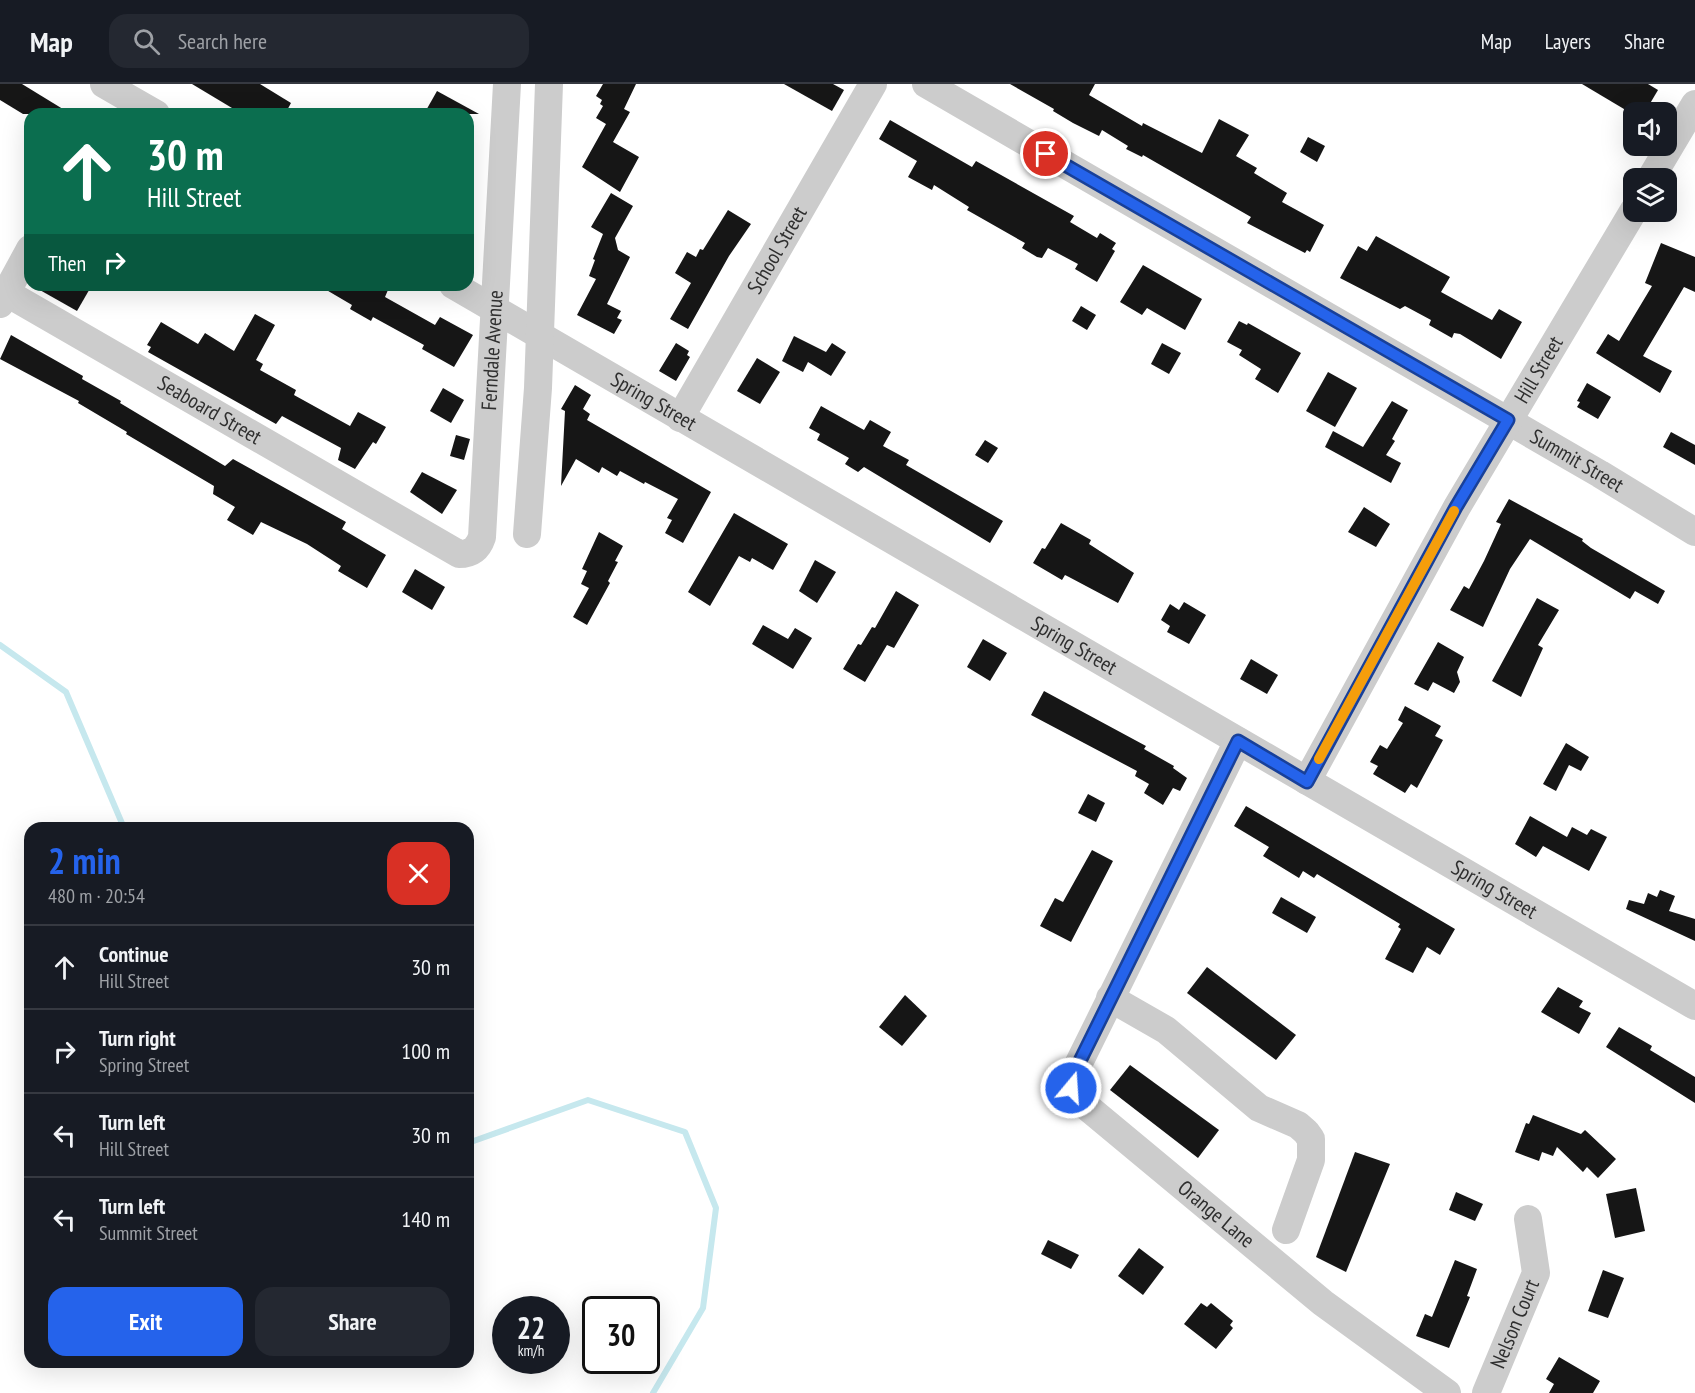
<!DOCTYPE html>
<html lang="en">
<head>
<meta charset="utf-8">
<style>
	:root { --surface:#171b24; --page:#242831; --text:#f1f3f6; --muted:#9ea1a6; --line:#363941; --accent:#2563eb }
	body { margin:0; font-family:"PT Sans Narrow",sans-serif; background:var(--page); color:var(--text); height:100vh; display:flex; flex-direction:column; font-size:22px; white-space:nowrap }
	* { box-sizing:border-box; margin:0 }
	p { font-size:20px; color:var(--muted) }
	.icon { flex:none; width:33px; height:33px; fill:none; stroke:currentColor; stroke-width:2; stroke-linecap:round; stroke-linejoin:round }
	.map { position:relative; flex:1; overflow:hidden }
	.side { position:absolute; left:24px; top:738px; width:450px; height:546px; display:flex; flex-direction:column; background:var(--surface); border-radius:18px; box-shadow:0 6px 24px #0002 }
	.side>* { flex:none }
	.top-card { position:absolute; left:24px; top:24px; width:450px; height:183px; border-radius:18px; box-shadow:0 6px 24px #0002; background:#0b6e4f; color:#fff; overflow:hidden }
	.buttons { position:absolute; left:1623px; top:18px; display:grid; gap:12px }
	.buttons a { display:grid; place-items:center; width:54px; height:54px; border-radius:12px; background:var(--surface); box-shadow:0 6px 24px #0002; font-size:30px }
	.speed { position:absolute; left:492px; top:1212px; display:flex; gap:12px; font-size:30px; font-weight:700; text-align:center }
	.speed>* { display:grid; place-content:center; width:78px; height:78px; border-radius:50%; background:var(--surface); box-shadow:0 6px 24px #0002; line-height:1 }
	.speed small { font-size:15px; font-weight:400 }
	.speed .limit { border:3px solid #111; border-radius:9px; background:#fff; color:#111 }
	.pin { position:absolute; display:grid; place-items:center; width:51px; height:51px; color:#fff; margin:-26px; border:3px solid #fff; border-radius:50%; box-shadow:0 2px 6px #0007 }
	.me { position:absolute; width:66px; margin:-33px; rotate:18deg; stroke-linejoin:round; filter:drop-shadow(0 0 4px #0008) }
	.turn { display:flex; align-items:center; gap:21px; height:126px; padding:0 24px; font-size:27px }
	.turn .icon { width:78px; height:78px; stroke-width:2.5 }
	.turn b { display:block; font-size:42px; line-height:51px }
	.then { display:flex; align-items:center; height:57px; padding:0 24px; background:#0003; gap:12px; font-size:22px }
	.round { display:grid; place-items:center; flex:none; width:63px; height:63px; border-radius:18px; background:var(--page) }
	.overview { display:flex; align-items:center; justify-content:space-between; height:102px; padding:0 24px }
	h1 { font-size:36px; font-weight:600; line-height:45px; color:var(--accent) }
	.cta { display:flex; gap:12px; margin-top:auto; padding:12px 24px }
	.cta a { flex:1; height:69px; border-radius:18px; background:var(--accent); color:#fff; font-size:24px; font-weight:600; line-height:69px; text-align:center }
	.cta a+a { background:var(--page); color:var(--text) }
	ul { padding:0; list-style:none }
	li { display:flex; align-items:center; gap:18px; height:84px; padding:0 24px; border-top:2px solid var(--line) }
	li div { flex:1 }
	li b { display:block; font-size:22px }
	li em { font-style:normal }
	header { display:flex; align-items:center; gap:36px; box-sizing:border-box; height:84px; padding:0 30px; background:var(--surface); border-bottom:2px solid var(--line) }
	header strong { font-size:28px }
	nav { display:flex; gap:33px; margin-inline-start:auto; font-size:21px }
	.search { width:420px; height:54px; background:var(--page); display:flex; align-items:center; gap:15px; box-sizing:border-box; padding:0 21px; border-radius:18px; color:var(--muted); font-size:22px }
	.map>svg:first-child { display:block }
</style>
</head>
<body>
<header>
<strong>Map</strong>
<div class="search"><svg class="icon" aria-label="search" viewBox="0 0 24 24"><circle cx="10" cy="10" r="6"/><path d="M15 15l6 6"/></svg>Search here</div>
<nav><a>Map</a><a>Layers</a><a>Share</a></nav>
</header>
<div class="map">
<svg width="1695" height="1309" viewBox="0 0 1695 1309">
	<rect width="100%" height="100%" fill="#fff"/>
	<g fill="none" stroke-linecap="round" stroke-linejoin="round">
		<!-- stream -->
		<g stroke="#c6e8ee" stroke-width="6">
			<polyline points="0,561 66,608 124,744"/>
			<polyline points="468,1059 588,1016 685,1048 716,1124 703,1224 653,1309"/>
		</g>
	</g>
	<!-- building -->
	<g fill="#161616">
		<polygon points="0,0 22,0 71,30 23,30 0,16"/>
		<polygon points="192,0 260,0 291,19 285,30 242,30"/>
		<polygon points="603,0 636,0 624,25 630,28 613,58 639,73 620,108 582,83 606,40 596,34 603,22 600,20 602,16 596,12"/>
		<polygon points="784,0 833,0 844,6 832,27"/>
		<polygon points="1010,0 1095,0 1089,11 1142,42 1143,39 1202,69 1219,35 1249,51 1236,72 1257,84 1254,89 1287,109 1282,118 1324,141 1310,168 1307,166 1305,169 1247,139 1251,133 1143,71 1142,73 1126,65 1128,62 1102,46 1099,52 1073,39 1053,27 1054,25"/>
		<polygon points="1582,0 1648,0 1658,6 1645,28 1629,28"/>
		<polygon points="437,7 479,30 424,30"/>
		<polygon points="890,36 972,83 976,77 1074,132 1070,138 1097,154 1100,149 1116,159 1112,165 1115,167 1097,198 1075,185 1078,180 1048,164 1042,174 1037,173 1022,164 1025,159 967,126 969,123 934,101 932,106 908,93 917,77 879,55"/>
		<polygon points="1308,53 1325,62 1317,78 1300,68"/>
		<polygon points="611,109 633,122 615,154 618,166 630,173 607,220 621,227 617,234 622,236 614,250 577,231 596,195 589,192 595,176 593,175 603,150 591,143"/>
		<polygon points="728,126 751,140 729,172 688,245 670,235 691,199 675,189 687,168 696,173 700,165 703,166"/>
		<polygon points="1376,152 1450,193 1441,208 1492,236 1499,225 1522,238 1501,275 1460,250 1454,249 1452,254 1429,241 1431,236 1405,222 1400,225 1340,194 1358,162 1367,167"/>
		<polygon points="1661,159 1695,173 1695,208 1684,203 1643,272 1672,287 1660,309 1596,269 1608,250 1619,257 1652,202 1645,199"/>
		<polygon points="1143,181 1202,215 1185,246 1147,224 1142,231 1120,218"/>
		<polygon points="31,201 92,201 77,227"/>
		<polygon points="318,201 390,201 385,213 435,241 440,233 473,251 454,283 422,265 424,261 373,233 371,237 350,225 352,221"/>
		<polygon points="1081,222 1096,231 1087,246 1072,237"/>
		<polygon points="255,230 275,241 256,276 263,280 260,286 296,306 294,311 350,342 358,328 386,343 376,360 373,358 355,385 338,376 341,364 282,332 276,340 148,268 151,263 147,261 161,238 198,260 205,249 234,267"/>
		<polygon points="1239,237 1247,241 1248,239 1301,269 1278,309 1255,295 1261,285 1239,271 1242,266 1227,258"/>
		<polygon points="11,251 83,292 82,295 121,317 120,319 225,382 233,375 346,438 342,445 386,471 367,504 338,487 341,482 307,460 261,438 253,451 227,436 235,423 213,410 214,402 126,350 127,348 78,319 79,317 0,275"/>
		<polygon points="794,252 826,268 832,259 846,268 831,292 808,278 803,288 782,277"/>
		<polygon points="676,259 689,267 687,271 690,273 676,297 659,287"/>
		<polygon points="1162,259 1181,269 1169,290 1151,280"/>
		<polygon points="757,274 780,288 760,320 737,307"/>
		<polygon points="1328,288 1357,304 1335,343 1306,327"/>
		<polygon points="1587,299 1611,313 1598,335 1577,323 1580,318 1577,317"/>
		<polygon points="575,301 591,311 583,325 590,330 587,336 711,408 683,459 665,449 672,436 667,434 678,415 645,398 644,400 620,387 617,392 602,383 599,389 576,375 561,402 565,327 561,325"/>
		<polygon points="443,304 464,316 451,339 430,327"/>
		<polygon points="1392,317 1408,326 1392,355 1395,357 1386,371 1401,379 1391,399 1325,363 1333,347 1363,363"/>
		<polygon points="821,322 864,346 870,336 891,348 883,362 909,376 906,381 1003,437 990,459 864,383 858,388 845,380 849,374 817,356 820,350 809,344"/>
		<polygon points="1671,348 1695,361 1695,381 1663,363"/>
		<polygon points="456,351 470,355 464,376 450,372"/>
		<polygon points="985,356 998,364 988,379 975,371"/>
		<polygon points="422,388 457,406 442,430 410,408"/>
		<polygon points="1509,415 1583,455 1582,457 1591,464 1665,507 1658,520 1635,507 1630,515 1530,455 1510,485 1483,543 1450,526 1464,502 1469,505 1484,477 1501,440 1496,438"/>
		<polygon points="1364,423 1390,440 1376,463 1348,448"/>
		<polygon points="734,429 788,460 773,486 752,474 750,478 739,472 710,522 688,508"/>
		<polygon points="1061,439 1091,456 1089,460 1134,489 1118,519 1069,493 1065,491 1062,496 1033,479 1042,464 1045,465"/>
		<polygon points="599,448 623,462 615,477 618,478 608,497 610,499 587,541 573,533 589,504 581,500 587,487 582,485"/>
		<polygon points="815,476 836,488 817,519 799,507"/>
		<polygon points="415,485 445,503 432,526 402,508"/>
		<polygon points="896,507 919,521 894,564 887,561 865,598 843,585 858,560 861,561 872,543 875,544"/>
		<polygon points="1537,514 1559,526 1538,561 1543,564 1521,613 1492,597"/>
		<polygon points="1184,518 1206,531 1189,560 1167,548 1170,542 1161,536 1170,520 1179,526"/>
		<polygon points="763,541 788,555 795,544 812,554 793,585 752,560"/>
		<polygon points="983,555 1007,569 990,597 967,583"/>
		<polygon points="1438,558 1464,573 1457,588 1460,598 1454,609 1433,598 1428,607 1414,600"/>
		<polygon points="1251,575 1278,591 1267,610 1240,595"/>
		<polygon points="1044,607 1146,662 1144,665 1174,682 1173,684 1187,694 1180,707 1173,704 1163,721 1144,709 1149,700 1135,692 1137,687 1031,631"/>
		<polygon points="1405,622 1441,642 1435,652 1443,656 1417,704 1411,700 1405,709 1373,690 1378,682 1370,678 1380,661 1387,665 1403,639 1398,636"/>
		<polygon points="1566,659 1589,673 1581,687 1569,681 1556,707 1543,700"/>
		<polygon points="1088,710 1105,719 1096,738 1078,729"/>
		<polygon points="1246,722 1455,845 1440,871 1427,863 1413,889 1385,875 1401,845 1398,843 1400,840 1317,790 1314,794 1303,787 1299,794 1263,772 1269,763 1234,742"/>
		<polygon points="1530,732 1567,753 1572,743 1587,751 1591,745 1607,753 1589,787 1543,762 1536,773 1515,760"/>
		<polygon points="1092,766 1113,777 1071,858 1040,842 1055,814 1063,818"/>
		<polygon points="1660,806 1675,812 1669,827 1695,835 1695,857 1626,825 1629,816 1644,820 1648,809 1657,813"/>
		<polygon points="1281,813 1316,833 1307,849 1272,829"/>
		<polygon points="1207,883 1296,951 1276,976 1187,909"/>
		<polygon points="1558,903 1583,917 1579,923 1591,929 1579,950 1541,928"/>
		<polygon points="905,911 927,932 902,962 879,943"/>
		<polygon points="1619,943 1652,962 1650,966 1695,993 1695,1019 1606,963"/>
		<polygon points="1130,981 1219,1046 1198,1074 1110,1006"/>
		<polygon points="1533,1031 1581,1050 1585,1046 1616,1075 1598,1094 1587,1083 1583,1088 1557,1063 1553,1072 1542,1068 1539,1077 1515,1068 1526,1039 1529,1040"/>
		<polygon points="1355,1068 1390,1080 1346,1188 1316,1173"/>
		<polygon points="1636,1104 1645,1147 1615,1154 1606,1110"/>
		<polygon points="1456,1108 1483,1120 1475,1137 1449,1126"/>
		<polygon points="1048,1156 1079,1171 1071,1185 1041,1170"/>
		<polygon points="1139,1164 1164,1183 1143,1211 1118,1192"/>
		<polygon points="1455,1176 1477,1185 1467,1212 1470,1213 1449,1264 1416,1252 1425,1230 1432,1233"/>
		<polygon points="1603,1186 1624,1194 1608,1234 1588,1227"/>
		<polygon points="1201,1219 1207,1223 1211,1219 1233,1237 1230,1241 1233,1244 1216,1265 1184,1240"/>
		<polygon points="1559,1273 1600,1297 1593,1309 1549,1309 1554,1300 1546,1295"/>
	</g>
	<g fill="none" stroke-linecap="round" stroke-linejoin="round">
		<!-- minor -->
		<g stroke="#ccc" stroke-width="28">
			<polyline points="104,0 156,30"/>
			<path id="s1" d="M926,0l674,390 95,58"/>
			<polyline points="1651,94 1695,20"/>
			<path id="s2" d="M453,201l1242,721"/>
			<path id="s3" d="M0,205l459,265c12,0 19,-5 23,-17l25,-453"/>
			<polyline points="0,220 30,165"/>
			<path id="s4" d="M680,334l193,-334"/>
			<polyline points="527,450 538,304 549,0"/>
			<path id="s5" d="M1238,657l-166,336 -1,11 4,9 248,206 124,90"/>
			<path id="s6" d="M1307,697l150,-274 177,-297"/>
			<polyline points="1110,914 1166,946 1259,1024 1298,1041 1306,1048 1311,1055 1311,1076 1286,1146"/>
			<path id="s7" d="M1486,1309l50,-120 -8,-54"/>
		</g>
	</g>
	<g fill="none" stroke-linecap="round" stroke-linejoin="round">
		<defs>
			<polyline id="route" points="1046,70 1508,336 1456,423 1307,698 1238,657 1072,993 1071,1004"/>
		</defs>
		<!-- route casing -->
		<use href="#route" stroke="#184099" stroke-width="15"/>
		<!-- route -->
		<use href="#route" stroke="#2563eb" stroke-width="10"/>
		<!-- slow -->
		<polyline stroke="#f59e0b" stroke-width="10" points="1319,675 1454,427"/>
	</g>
	<g text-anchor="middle" stroke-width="6" stroke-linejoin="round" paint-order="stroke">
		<!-- street labels -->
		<g font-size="21" fill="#2f2f2f" stroke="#fff">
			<text dy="7" stroke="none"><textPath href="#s4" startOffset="194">School Street</textPath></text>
			<text dy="7" stroke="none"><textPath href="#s3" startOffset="748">Ferndale Avenue</textPath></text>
			<text dy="7" stroke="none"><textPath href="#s6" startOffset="472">Hill Street</textPath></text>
			<text dy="7" stroke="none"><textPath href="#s2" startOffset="232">Spring Street</textPath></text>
			<text dy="7" stroke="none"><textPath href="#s3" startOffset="242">Seaboard Street</textPath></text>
			<text dy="7" stroke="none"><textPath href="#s1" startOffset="752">Summit Street</textPath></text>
			<text dy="7" stroke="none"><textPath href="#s2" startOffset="718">Spring Street</textPath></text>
			<text dy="7" stroke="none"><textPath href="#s2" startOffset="1204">Spring Street</textPath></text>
			<text dy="7" stroke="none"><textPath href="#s5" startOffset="579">Orange Lane</textPath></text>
			<text dy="7" stroke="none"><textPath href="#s7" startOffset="75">Nelson Court</textPath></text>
		</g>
	</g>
</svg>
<div class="buttons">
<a><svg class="icon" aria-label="sound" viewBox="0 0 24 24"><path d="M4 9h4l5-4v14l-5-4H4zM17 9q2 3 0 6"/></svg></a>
<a><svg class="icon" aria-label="layers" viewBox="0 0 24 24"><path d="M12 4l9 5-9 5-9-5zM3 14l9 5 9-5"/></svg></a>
</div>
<div class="speed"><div>22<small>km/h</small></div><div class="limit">30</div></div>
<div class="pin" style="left:1046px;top:70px;background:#d93025"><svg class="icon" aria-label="arrive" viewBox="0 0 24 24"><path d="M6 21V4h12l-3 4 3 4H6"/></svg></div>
<svg class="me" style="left:1071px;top:1004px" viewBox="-20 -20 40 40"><circle r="17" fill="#2563eb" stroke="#fff" stroke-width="3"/><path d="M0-11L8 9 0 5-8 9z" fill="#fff"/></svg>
<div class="top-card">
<div class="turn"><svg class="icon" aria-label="ahead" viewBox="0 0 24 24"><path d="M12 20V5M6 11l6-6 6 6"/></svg><div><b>30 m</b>Hill Street</div></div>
<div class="then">Then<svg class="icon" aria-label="right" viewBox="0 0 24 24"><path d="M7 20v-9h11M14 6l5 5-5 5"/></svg></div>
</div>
<section class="side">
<div class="overview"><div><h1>2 min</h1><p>480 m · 20:54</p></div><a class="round" style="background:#d93025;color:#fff"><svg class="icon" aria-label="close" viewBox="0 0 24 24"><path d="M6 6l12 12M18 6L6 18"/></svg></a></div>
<ul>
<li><svg class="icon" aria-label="ahead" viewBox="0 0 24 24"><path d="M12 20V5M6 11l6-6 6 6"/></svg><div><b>Continue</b><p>Hill Street</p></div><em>30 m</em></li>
<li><svg class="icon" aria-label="right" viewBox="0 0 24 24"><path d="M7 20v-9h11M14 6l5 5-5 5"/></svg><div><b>Turn right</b><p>Spring Street</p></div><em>100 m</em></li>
<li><svg class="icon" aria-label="left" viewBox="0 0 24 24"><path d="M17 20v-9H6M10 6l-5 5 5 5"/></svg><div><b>Turn left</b><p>Hill Street</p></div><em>30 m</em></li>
<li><svg class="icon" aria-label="left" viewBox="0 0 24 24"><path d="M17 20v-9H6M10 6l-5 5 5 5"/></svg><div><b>Turn left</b><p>Summit Street</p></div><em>140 m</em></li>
</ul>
<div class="cta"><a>Exit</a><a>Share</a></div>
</section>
</div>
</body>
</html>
